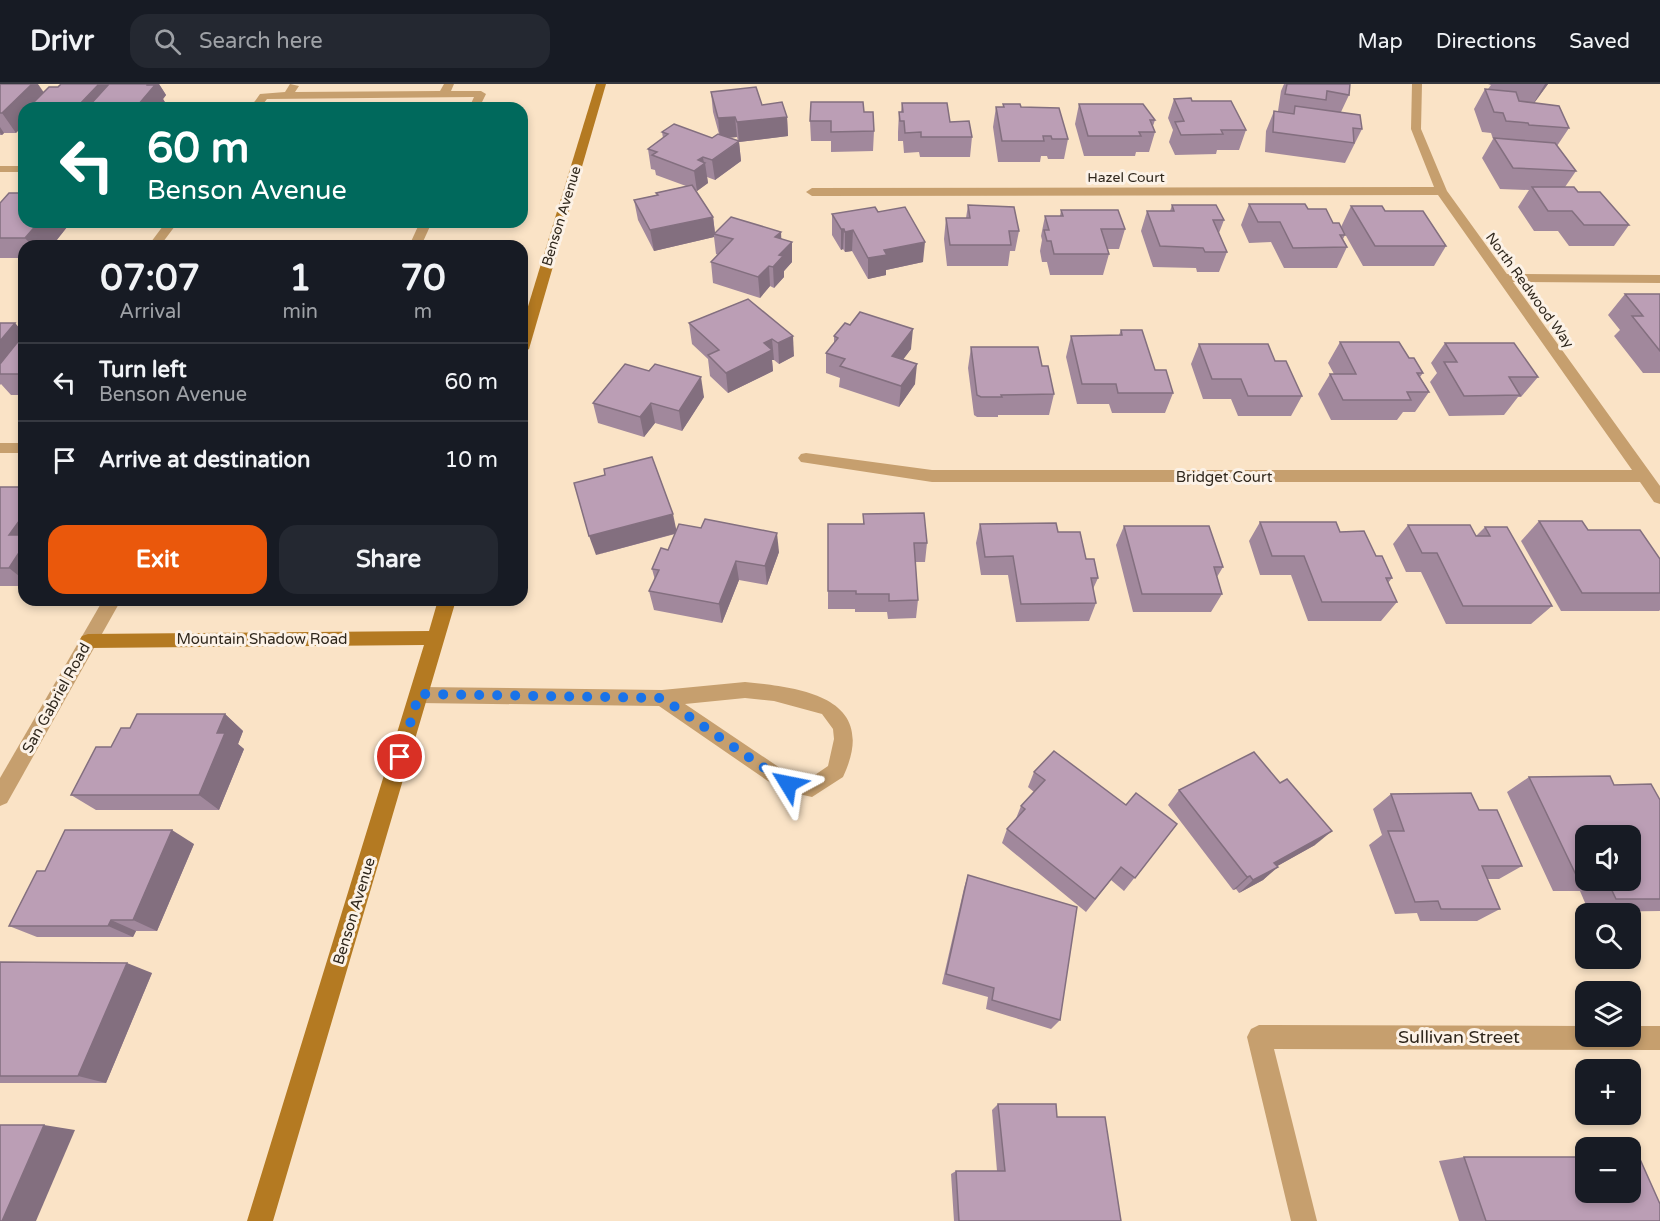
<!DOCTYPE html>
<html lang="en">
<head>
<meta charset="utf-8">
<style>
	:root { --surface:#171b24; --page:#242831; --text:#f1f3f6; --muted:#9ea1a6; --line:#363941; --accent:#ea580c }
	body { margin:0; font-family:"Varela Round",sans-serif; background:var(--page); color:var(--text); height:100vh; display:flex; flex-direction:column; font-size:22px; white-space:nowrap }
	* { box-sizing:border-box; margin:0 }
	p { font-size:20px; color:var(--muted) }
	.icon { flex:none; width:33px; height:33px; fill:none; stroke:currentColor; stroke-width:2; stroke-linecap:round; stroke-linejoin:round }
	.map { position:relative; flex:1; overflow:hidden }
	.details { position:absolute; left:18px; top:156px; width:510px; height:366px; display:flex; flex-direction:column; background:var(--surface); border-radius:18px; box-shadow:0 3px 9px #0003 }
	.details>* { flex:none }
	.banner { position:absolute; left:18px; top:18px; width:510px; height:126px; border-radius:18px; box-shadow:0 3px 9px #0003; background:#00695c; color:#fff; overflow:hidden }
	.buttons { position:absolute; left:1575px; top:741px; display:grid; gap:12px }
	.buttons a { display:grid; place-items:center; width:66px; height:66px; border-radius:12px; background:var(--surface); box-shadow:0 3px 9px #0003; font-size:30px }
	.pin { position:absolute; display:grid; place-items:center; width:51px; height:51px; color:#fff; margin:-26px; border:3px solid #fff; border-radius:50%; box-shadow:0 2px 6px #0007 }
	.me { position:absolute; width:66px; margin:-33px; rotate:305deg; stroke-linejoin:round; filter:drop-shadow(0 0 4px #0008) }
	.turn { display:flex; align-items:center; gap:21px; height:126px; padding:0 30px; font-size:27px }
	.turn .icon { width:78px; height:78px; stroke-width:2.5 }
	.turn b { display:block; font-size:42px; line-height:51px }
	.eta { display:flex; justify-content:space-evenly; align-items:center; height:102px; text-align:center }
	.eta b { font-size:36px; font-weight:800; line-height:42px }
	.action { display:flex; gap:12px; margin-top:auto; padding:12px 30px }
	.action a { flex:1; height:69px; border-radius:18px; background:var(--accent); color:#fff; font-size:24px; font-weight:800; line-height:69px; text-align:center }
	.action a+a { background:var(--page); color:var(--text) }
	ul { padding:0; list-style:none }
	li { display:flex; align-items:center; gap:18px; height:78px; padding:0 30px; border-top:2px solid var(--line) }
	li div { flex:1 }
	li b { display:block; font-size:22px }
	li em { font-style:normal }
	header { display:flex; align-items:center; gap:36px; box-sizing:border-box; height:84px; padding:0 30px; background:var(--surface); border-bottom:2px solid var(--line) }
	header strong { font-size:28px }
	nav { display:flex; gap:33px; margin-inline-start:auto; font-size:21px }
	.search { width:420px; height:54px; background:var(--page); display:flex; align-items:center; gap:15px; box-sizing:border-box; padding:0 21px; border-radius:18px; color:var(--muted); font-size:22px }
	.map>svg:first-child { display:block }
</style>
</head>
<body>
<header>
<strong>Drivr</strong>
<div class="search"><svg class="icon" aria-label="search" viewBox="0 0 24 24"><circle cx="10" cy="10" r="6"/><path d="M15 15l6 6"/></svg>Search here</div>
<nav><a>Map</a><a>Directions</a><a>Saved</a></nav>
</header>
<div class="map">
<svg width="1660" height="1137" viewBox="0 0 1660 1137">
	<rect width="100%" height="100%" fill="#fae3c6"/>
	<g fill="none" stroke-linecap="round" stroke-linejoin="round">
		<!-- lane -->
		<g fill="#c69f6e" fill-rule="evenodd">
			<polygon points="290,0 299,2 295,8 440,7 444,0 454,0 451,7 481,7 486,10 479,24 469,24 474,13 267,15 260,24 250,24 260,10 285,8"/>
			<polygon points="166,138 178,138 160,162 148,162"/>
			<polygon points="420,138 432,138 421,162 409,162"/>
			<path d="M745,598c59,6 135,16 98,95l-31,20 -31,-7 -122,-84 -240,-3 -7,-2 -2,-6 2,-6 7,-2 243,3zM745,614l29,3 48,13 11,15 1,10 -6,27 -19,13 -17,-3 -107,-72z"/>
		</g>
		<!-- street -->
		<g fill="#c69f6e" fill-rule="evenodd">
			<polygon points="1412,0 1422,0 1421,45 1447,107 1507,190 1660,191 1660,199 1513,198 1660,402 1660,420 1654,418 1640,398 932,398 801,378 798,374 801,370 806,369 932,386 1632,386 1438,111 812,112 806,108 812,104 1434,103 1411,45"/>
			<rect x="0" y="82" width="24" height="6"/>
			<rect x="0" y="359" width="24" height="10"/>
			<polygon points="103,516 121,516 7,719 0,722 0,694"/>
			<polygon points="1259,941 1586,942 1586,952 1630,952 1630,942 1660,942 1660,966 1274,965 1317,1137 1291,1137 1247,953 1251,945"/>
		</g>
		<!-- secondary -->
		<g fill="#b47a22" fill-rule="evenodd">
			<polygon points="596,0 606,0 529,265 522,269 522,242"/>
			<polygon points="438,516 456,516 273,1137 247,1137 424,561 88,564 82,562 79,557 82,552 88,550 429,547"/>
		</g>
	</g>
	<!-- wall -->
	<g fill="#a1889c" fill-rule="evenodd">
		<polygon points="0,0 44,8 58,3 61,0 159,0 166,11 163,15 166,20 163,24 24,24 16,49 4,49 2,51 0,51"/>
		<polygon points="1284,0 1350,0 1349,11 1341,28 1362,45 1345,79 1265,68 1266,47 1274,27 1278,27 1281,7"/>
		<polygon points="1488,0 1548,0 1534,19 1569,44 1557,62 1576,87 1565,103 1578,108 1629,141 1614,162 1569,162 1558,147 1534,147 1518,123 1529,106 1500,105 1482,74 1493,55 1491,49 1482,48 1474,25 1485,5 1488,5 1491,1"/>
		<path d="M711,8l51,13 25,12 1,19 -49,6 2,19 -26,19 -8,-3 1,6 -11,8 -2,-1 18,27 2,15 66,7 11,23 -8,9v6l-10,11 -4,-2 -10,12 -47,-15 -2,-21 7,-7 -2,-1 -2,-17 -60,14 -16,-31 -4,-20 23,-5 -1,-2 30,-7 -30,-11 -1,-5 -4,-1 -3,-20 15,-11 -1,-6 50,6 7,-4 -6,-22zM737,53l1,4 -9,-3z"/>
		<polygon points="1174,15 1192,17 1246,46 1239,66 1217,66 1216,70 1175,71 1169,58 1173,46 1168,34"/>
		<polygon points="902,19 950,38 972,53 970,73 920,73 919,68 904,69 903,57 898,57 898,48 899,28 901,28"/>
		<polygon points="1003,20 1021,23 1068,55 1064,75 1048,75 1047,72 1041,72 1040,78 998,78 993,43 996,23 1003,23"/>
		<polygon points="1079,20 1155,36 1153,42 1155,48 1149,68 1136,68 1135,72 1084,72 1075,40"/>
		<polygon points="864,28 874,47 873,67 831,68 831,57 811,57 810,37"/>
		<polygon points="0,119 24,138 71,138 52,162 24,162 24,174 0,174"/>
		<polygon points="1249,120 1308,125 1345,151 1343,155 1347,163 1337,184 1284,184 1271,158 1249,159 1241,141"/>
		<polygon points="968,121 1019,147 1015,167 1010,167 1008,182 947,182 944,155 946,134 966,134"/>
		<polygon points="1172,121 1224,136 1219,149 1227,168 1219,188 1197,188 1196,184 1153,183 1141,147 1147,127 1170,127"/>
		<polygon points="1351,122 1385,127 1446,162 1434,182 1363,182 1341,143"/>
		<polygon points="1061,126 1125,145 1119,165 1107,165 1109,170 1103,191 1050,191 1047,178 1042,178 1040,167 1042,156 1041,152 1045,132 1060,132"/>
		<polygon points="878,128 923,178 886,186 886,191 868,195 852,167 845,168 843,165 841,166 832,151 832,130"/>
		<polygon points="1625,210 1660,210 1660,289 1643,289 1614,252 1620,246 1608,231"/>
		<polygon points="748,215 794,272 779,280 774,276 772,276 773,287 728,309 710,292 708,275 692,260 689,239"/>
		<polygon points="0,239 15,239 24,250 24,311 11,311 1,300 0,301"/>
		<polygon points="1121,246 1173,309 1165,329 1112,329 1109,320 1077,320 1066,273 1071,252 1119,251"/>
		<polygon points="834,252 911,265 903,275 915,300 899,323 839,303 840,294 826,289 826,269 834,259"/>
		<polygon points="1340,258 1409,274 1423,289 1420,293 1429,308 1415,328 1403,328 1397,336 1331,336 1318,310 1330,290 1334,290 1328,279"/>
		<polygon points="1445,259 1538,293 1521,313 1518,313 1504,331 1449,332 1430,298 1437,289 1431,279"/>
		<polygon points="1199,260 1275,277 1302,312 1291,332 1238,332 1231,315 1203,315 1191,280"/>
		<polygon points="971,263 1042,282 1054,310 1049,331 998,331 998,333 977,333 974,331 968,284"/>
		<polygon points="704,313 682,347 655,339 644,353 598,339 593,319"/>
		<rect x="0" y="403" width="24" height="99"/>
		<polygon points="863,430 927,459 925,478 915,478 918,516 916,534 888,535 887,528 855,528 855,525 828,525 828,440 863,440"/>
		<polygon points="1539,437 1588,446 1660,475 1660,526 1659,527 1561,527 1521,457"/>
		<polygon points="1260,438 1376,472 1392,494 1388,499 1397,518 1381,537 1308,537 1291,491 1260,491 1249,457"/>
		<polygon points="980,440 1058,448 1086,475 1098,494 1093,505 1096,519 1089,537 1016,538 1008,491 981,491 976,459"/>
		<polygon points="1408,441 1476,452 1485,443 1552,522 1531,540 1446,540 1421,488 1406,488 1393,460"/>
		<polygon points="1124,442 1223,483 1217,493 1222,510 1211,528 1133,528 1116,461"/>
		<polygon points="677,446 779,468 767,501 739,496 722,539 654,526 649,507 655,496 652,485 668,466 675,450 596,471"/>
		<polygon points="225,630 243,647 238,660 244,665 219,726 96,726 71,711 111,663 130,644"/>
		<polygon points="1034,688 1126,721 1177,740 1124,807 1111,796 1086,828 1002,759 1007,745 1015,737 1021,722 1034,708 1028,703"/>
		<path d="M1529,693l85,8 46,15v111l-71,1 -9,-21h-27l-46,-99zM1586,752l44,44h-44z"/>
		<polygon points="1179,706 1315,761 1277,782 1263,796 1239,809 1236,805 1233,806 1168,721"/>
		<polygon points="1391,710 1479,726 1522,782 1499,795 1487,795 1500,825 1477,837 1420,837 1417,829 1395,830 1369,761 1382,751 1373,725"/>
		<polygon points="194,760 157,847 136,847 133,853 37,853 9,842 45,787"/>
		<polygon points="968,791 1060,936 1051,945 986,925 988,913 942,900 964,804"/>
		<polygon points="0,878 152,889 106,999 0,999"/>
		<polygon points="998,1020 1057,1033 1121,1137 954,1137 951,1090 956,1087 997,1087 992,1026"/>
		<polygon points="1464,1073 1660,1137 1459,1137 1439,1077"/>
	</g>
	<!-- shaded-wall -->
	<g fill="#836f7f">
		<polygon points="32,0 38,0 49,16 30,22 32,24 24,24 24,41 16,49 2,29"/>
		<polygon points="99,0 111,0 89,22 90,24 77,24"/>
		<polygon points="147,0 159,0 166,11 163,15 166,20 163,24 140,24 138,21"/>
		<polygon points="1545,0 1548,0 1532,22"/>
		<polygon points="735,33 737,53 720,54 718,34"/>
		<polygon points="787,33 788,52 739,58 741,77 715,96 712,76 739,58 737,38"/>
		<polygon points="0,43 4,49 2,51 0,49"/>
		<polygon points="703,73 704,80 705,79 708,99 697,107 694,87 698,76"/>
		<polygon points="713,133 715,150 714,150 714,153 654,167 650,146"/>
		<polygon points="39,138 71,138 52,162 32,162 25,154"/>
		<polygon points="841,145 844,145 843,165 841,166"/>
		<polygon points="853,146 852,167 845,168 845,148"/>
		<polygon points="781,148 782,168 775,153"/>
		<polygon points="792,158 792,178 784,187 784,193 774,204 773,183 779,171"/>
		<polygon points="925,158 923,178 886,186 886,191 868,195 868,174 884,166"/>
		<polygon points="769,182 770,202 760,214 758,193"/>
		<polygon points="15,239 24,250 0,290 0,257"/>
		<polygon points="913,245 911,265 891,292 892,272"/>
		<polygon points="793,252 794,272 779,280 778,259"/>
		<polygon points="772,255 774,276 772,276 773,287 728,309 726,289 764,259"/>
		<polygon points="917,280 915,300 899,323 901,302"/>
		<polygon points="701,293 704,313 682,347 679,327"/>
		<polygon points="651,319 655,339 644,353 640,333"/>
		<polygon points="673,430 677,449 596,471 589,452"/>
		<polygon points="22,433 24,435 24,496 9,484 9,451"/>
		<polygon points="777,449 779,468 767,501 765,482"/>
		<polygon points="736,477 739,496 722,539 719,520"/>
		<polygon points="225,630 243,647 238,660 244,665 219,726 199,711 217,649"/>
		<polygon points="172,746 194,760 157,847 133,836"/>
		<polygon points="1332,747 1315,761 1260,792 1274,779"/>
		<polygon points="1278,783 1263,796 1239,809 1253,796"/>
		<polygon points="1250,792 1236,805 1233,806 1247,793"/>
		<polygon points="111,836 136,847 133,853 108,842"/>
		<polygon points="127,879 152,889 106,999 78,992"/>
		<polygon points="44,1041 75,1046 36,1137 2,1137"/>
	</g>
	<!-- building -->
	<g fill="#bb9eb5" stroke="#836f7f" stroke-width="1.5">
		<polygon points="0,0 32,0 2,29 0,29"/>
		<polygon points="61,0 99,0 77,23 30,22 49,3 58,3"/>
		<polygon points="109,0 147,0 147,1 155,1 138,21 89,22"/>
		<polygon points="1287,0 1350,0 1349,11 1327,7 1326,16 1285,10"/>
		<polygon points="756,3 762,21 782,18 787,33 737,38 735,33 718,34 711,8"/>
		<polygon points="1485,5 1516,8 1519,17 1559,22 1569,44 1529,41 1528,39 1506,37 1503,29 1494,28"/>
		<polygon points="1191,14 1192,17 1231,17 1246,46 1221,46 1223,50 1181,51 1175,38 1184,37 1174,15"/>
		<polygon points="811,18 863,18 864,28 873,28 874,47 831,48 831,37 810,37"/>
		<polygon points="902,19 947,19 950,38 969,37 972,53 921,53 921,48 905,49 904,37 900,37 899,28 903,28"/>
		<polygon points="1003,20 1020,20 1021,23 1059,24 1068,55 1052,55 1051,52 1043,52 1044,57 1002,57 996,23 1004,23"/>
		<polygon points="1079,20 1143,20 1155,36 1150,36 1155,48 1139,48 1141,52 1088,52"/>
		<polygon points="1295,22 1360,31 1362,45 1353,44 1354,59 1273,48 1274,27 1294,30"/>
		<polygon points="674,40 712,54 718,50 739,57 712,76 703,73 698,76 705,79 694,87 652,71 657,68 648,65 668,50 662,48"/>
		<polygon points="1494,54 1555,59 1576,87 1513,84"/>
		<polygon points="692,101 713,133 650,146 634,116 658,111 656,109"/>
		<polygon points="1532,103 1574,103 1578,108 1600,108 1629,141 1584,141 1572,127 1548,127"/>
		<polygon points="9,109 24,109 24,138 39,138 25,154 0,154 0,119"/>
		<polygon points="1249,120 1305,120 1308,125 1326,125 1333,139 1339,139 1345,151 1340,151 1347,163 1293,164 1280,138 1258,138"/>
		<polygon points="968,121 1014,123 1019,147 1009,147 1011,161 950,161 946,134 970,134"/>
		<polygon points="1172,121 1216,121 1224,136 1213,136 1227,168 1205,168 1203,164 1160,162 1147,127 1174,127"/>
		<polygon points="1351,122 1382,122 1385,127 1423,127 1446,162 1375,162"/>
		<polygon points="875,123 878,128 905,123 925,158 884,166 887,171 868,174 853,146 845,148 844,145 841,145 832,130"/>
		<polygon points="1061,126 1118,126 1125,145 1101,145 1109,170 1054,170 1051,157 1047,157 1044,146 1049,146 1045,132 1063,132"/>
		<polygon points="731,133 781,148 775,153 792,158 779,171 783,172 773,183 769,182 758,193 711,178 733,155 714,150"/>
		<polygon points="1625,210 1660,210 1660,267 1632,232 1643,232"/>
		<polygon points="748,215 793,252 778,259 772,255 764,259 772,266 726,289 708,271 719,266 689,239"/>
		<polygon points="860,228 913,245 892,272 917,280 901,302 840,282 845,275 826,269 838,254 834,252 845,239 850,241"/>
		<polygon points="0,239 15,239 0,257"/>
		<polygon points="1121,246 1142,246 1155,286 1166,286 1173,309 1118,309 1116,300 1082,300 1071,252 1122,251"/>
		<polygon points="24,250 24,290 0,290 0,280"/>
		<polygon points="1340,258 1399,258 1409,274 1414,274 1423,289 1417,289 1429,308 1407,308 1411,316 1343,316 1330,290 1356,290"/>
		<polygon points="1445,259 1514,259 1538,293 1509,293 1520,311 1464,312 1444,278 1457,278"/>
		<polygon points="1199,260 1268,260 1275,277 1286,277 1302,312 1248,312 1241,295 1212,295"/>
		<polygon points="971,263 1038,263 1042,282 1048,282 1054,310 1001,311 1002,313 981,313 977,311"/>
		<polygon points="625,280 649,287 655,280 701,293 679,327 651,319 640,333 593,319"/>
		<polygon points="652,373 673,430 589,452 574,399 605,391 604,385"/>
		<polygon points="0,403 24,403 24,433 22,433 9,451 24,451 24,461 9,484 0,484"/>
		<polygon points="924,429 927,459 914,459 918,516 889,517 889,510 856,510 856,507 828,507 828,440 864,440 863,430"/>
		<polygon points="705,435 777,449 765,482 736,477 719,520 649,507 659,486 652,485 661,464 668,466 679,440 701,444"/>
		<polygon points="1539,437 1582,437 1588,446 1640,446 1660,475 1660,509 1582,509"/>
		<polygon points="1260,438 1336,438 1340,448 1364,447 1376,472 1382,472 1392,494 1386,494 1397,518 1322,518 1304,472 1272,472"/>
		<polygon points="1056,439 1058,448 1080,448 1086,475 1094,475 1098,494 1091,494 1096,519 1021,520 1013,472 985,473 980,440"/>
		<polygon points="1408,441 1470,441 1476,452 1490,452 1485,443 1507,443 1552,522 1463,522 1437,469 1422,469"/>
		<polygon points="1124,442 1209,442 1223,483 1214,483 1222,510 1142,510"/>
		<polygon points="137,630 225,630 217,649 225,649 199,711 71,711 96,663 111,663 121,644 130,644"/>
		<polygon points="1054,667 1126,721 1136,709 1177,740 1135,794 1121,783 1095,815 1007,745 1025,725 1021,722 1045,696 1034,688"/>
		<polygon points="1254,668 1280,699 1287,695 1332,747 1274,779 1278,783 1253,796 1250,792 1247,793 1179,706"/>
		<polygon points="1610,692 1614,701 1651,700 1660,716 1660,815 1616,815 1607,796 1630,796 1630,752 1586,752 1586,795 1578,795 1529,693"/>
		<polygon points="1471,709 1479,726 1497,726 1522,782 1482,782 1500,825 1441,825 1438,817 1415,818 1388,747 1404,747 1391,710"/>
		<polygon points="65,746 172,746 133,836 111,836 108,842 9,842 37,787 45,787"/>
		<polygon points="968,791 1077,823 1060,936 992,916 994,904 946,890"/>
		<polygon points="0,878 127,879 78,992 0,992"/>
		<polygon points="998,1020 1056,1020 1057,1033 1105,1033 1121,1137 959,1137 956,1087 1005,1087"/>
		<polygon points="0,1041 44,1041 2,1137 0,1137"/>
		<polygon points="1464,1073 1586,1073 1586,1108 1630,1108 1630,1073 1639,1073 1660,1120 1660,1137 1486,1137"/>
	</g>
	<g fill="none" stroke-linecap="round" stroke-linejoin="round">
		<!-- route -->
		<polyline stroke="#1a73e8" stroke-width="10" stroke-dasharray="0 18" points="400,673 419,610 662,614 788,700"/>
	</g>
	<g text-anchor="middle" stroke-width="6" stroke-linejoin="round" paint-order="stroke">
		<!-- far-street labels -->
		<g font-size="14" fill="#2f271c" stroke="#fcf2e7">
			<text x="1126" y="98">Hazel Court</text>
			<text transform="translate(561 132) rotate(-73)" y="5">Benson Avenue</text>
			<text transform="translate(1530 206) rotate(54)" y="5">North Redwood Way</text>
		</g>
		<!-- street labels -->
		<g font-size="15" fill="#2f271c" stroke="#fcf2e7">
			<text x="1224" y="398">Bridget Court</text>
			<text x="262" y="560">Mountain Shadow Road</text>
			<text transform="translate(56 614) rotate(-61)" y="5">San Gabriel Road</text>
			<text transform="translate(354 827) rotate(-73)" y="5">Benson Avenue</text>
		</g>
		<!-- near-street labels -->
		<g font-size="18" fill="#2f271c" stroke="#fcf2e7">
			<text x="1459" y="959">Sullivan Street</text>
		</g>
	</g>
</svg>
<div class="buttons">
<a><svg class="icon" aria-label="sound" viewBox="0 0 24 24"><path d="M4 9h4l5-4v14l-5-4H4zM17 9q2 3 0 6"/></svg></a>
<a><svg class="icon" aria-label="search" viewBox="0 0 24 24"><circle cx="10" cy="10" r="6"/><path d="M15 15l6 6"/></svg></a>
<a><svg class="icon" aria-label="layers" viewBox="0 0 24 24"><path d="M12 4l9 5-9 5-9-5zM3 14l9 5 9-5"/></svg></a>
<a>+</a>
<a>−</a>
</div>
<div class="pin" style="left:400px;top:673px;background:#d93025"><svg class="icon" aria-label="arrive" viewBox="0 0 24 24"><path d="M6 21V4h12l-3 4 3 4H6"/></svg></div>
<svg class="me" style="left:788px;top:700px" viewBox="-20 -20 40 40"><path d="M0-17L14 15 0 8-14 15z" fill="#1a73e8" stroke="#fff" stroke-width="4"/></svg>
<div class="banner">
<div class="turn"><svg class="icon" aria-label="left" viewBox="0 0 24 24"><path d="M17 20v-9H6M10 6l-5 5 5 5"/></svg><div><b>60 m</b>Benson Avenue</div></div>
</div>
<section class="details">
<div class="eta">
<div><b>07:07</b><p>Arrival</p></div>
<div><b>1</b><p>min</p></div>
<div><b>70</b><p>m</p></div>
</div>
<ul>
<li><svg class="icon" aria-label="left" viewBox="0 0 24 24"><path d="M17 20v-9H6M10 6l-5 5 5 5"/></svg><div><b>Turn left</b><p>Benson Avenue</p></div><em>60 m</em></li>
<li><svg class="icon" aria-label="arrive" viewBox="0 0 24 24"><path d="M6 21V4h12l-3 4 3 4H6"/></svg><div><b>Arrive at destination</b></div><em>10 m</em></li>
</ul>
<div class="action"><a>Exit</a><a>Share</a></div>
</section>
</div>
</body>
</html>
